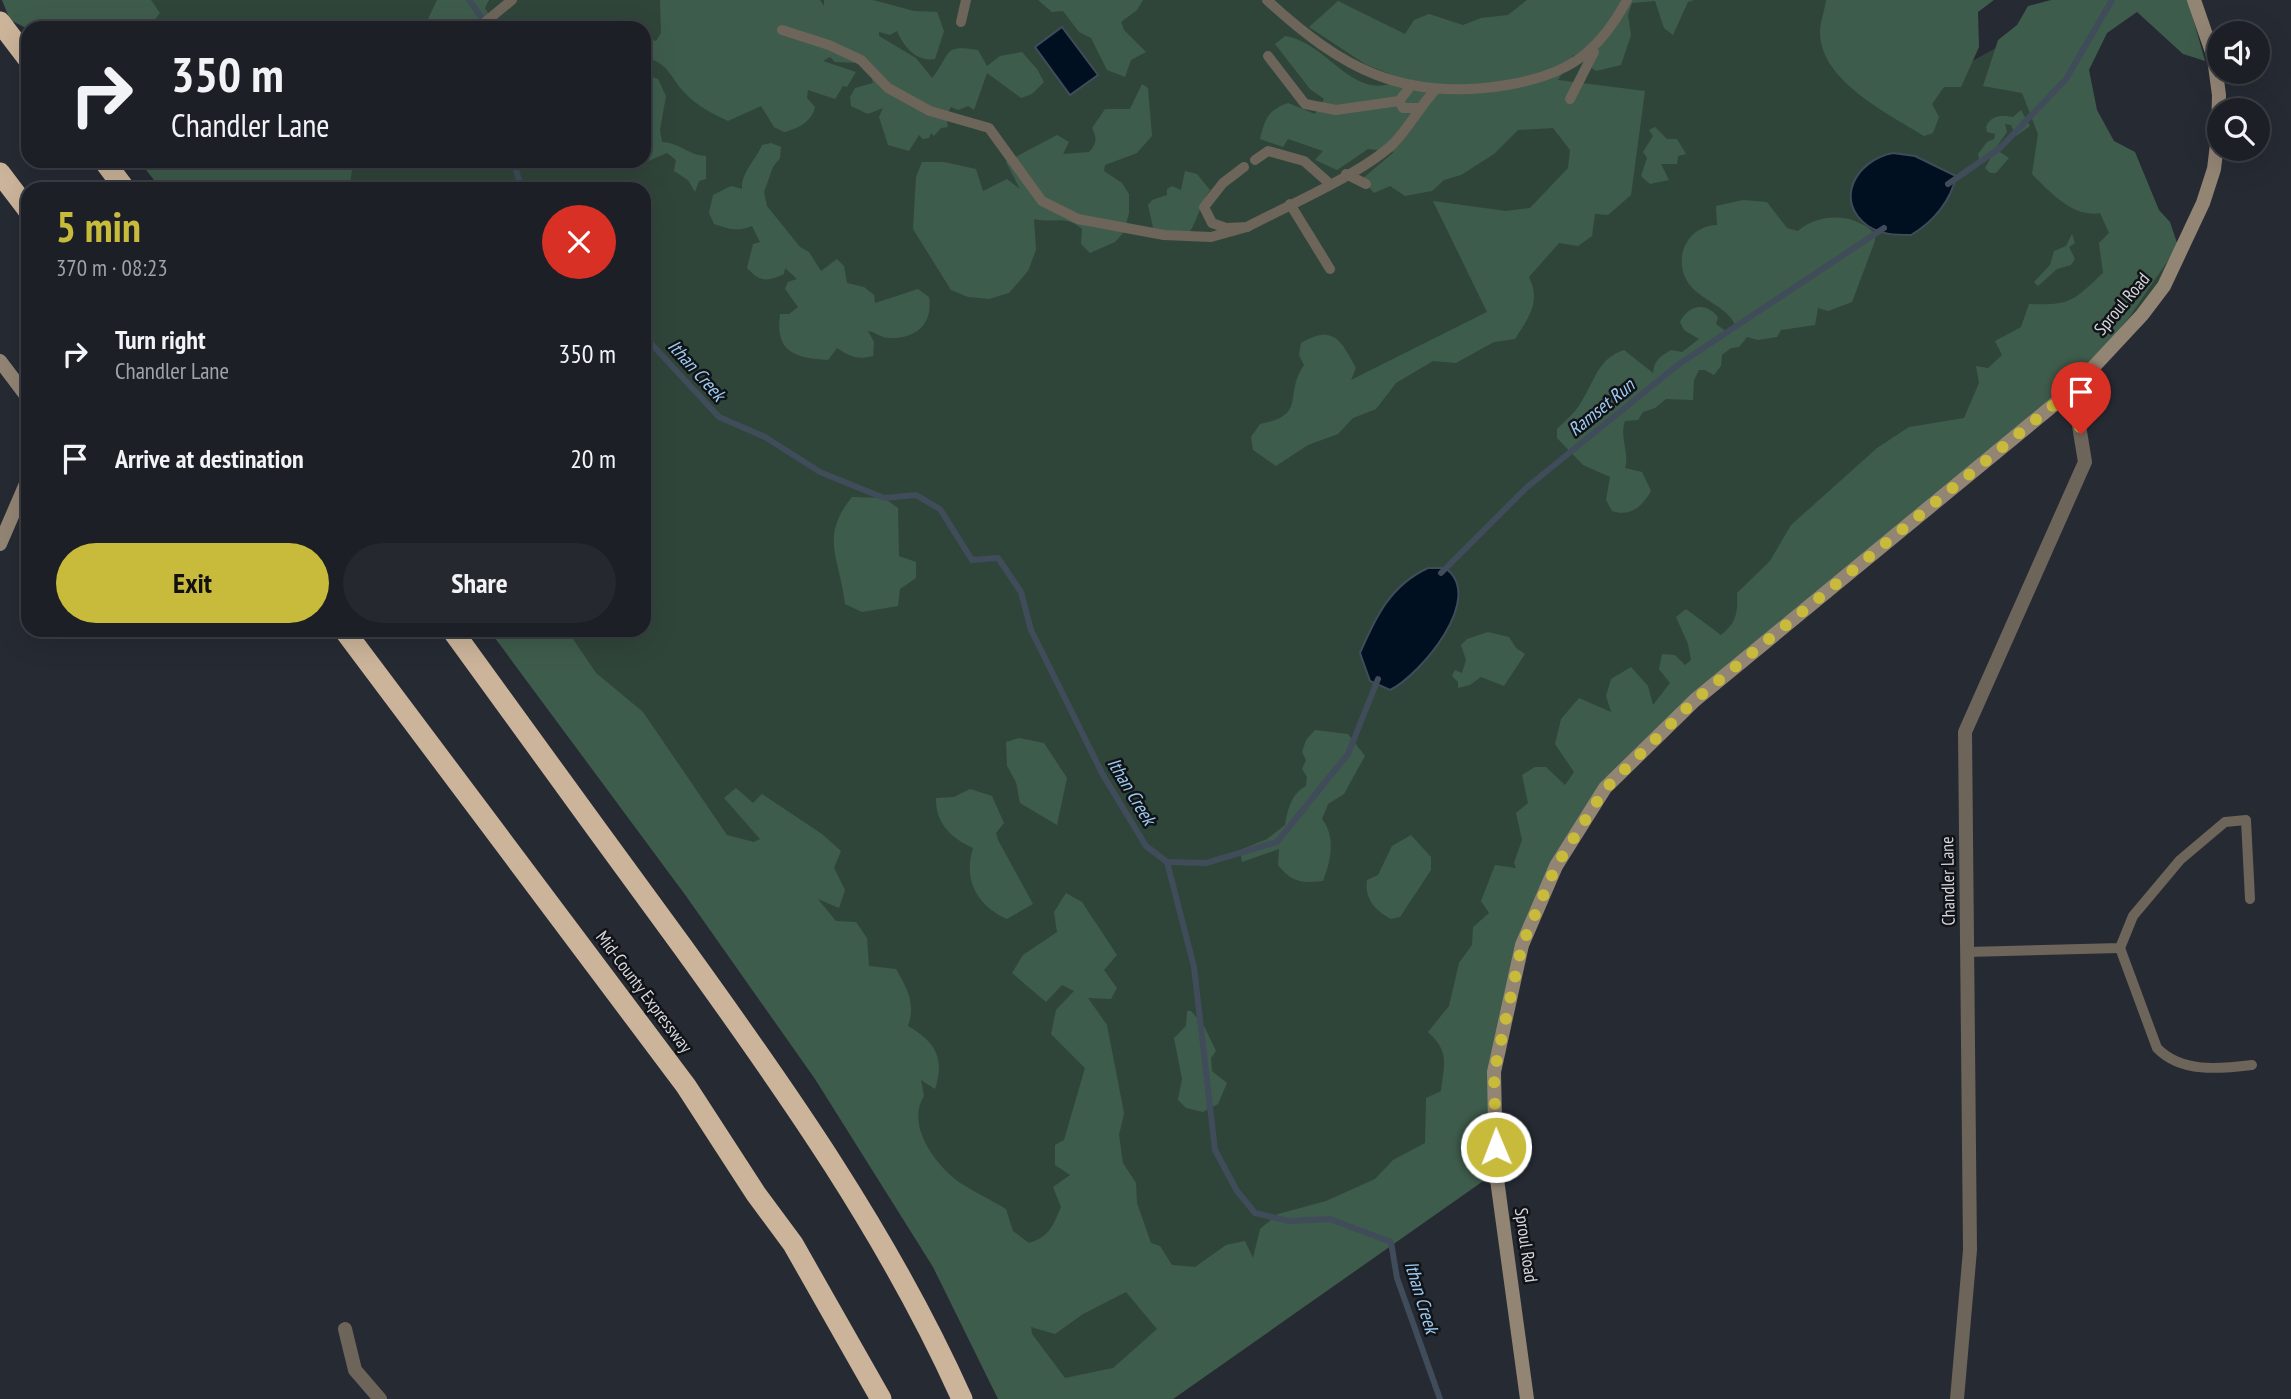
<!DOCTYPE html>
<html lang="en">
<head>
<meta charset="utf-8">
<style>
	:root { --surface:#1c2026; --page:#25282e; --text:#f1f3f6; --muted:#a0a3a7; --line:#3a3e43; --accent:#c8bb3b }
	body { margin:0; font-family:"PT Sans Narrow",sans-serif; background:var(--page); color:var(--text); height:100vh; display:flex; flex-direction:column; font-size:26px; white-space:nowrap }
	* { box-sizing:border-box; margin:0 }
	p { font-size:23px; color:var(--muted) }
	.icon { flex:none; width:38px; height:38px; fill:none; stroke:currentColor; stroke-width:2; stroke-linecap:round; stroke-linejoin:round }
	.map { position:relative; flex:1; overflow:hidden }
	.details { position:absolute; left:21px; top:182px; width:630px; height:455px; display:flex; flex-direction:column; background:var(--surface); border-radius:21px; box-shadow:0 7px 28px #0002,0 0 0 2px var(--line) }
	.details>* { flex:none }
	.guide { position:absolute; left:21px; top:21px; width:630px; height:147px; border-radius:21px; box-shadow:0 7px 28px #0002,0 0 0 2px var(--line); background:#1c2026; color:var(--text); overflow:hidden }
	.buttons { position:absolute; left:2207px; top:21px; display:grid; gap:14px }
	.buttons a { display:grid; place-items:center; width:63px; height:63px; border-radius:50%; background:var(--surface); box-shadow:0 7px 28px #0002,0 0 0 2px var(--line); font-size:35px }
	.pin { position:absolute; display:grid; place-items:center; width:60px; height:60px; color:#fff; margin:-72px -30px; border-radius:50% 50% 50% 0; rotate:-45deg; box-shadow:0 0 7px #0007 }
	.pin .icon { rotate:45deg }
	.me { position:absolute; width:77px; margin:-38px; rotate:359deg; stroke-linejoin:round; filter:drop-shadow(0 0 5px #0008) }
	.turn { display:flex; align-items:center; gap:24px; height:147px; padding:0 35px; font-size:32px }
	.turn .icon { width:91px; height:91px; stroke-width:2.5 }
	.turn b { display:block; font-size:49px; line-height:60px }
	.round { display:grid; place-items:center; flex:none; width:74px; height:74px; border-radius:37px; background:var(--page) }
	.head { display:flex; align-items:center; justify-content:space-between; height:119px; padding:0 35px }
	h1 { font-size:42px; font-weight:600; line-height:52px; color:var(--accent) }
	.button { display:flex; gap:14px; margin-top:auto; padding:14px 35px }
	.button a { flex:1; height:80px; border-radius:42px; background:var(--accent); color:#111; font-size:28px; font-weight:600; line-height:80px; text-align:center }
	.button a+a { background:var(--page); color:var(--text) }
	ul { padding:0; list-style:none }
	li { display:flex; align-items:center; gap:21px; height:105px; padding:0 35px }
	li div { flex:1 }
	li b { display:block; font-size:26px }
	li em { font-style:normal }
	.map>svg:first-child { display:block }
</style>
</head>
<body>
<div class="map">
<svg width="2291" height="1399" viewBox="0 0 2291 1399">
	<rect width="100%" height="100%" fill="#262a33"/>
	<!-- green -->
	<polygon fill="#30453a" points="37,0 1929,0 1965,65 2043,22 2174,268 2142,315 1695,700 1605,788 1522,945 1494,1072 1496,1172 1173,1399 1025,1399 980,1303 505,630 644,630 644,189 175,189 155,161 644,161 644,28 57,28"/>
	<!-- forest -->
	<g fill="#3e5c4c" fill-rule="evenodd">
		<polygon points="2,0 151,0 160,13 148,28 28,29 10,20"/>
		<polygon points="437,0 489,0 485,8 497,28 432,28 427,21"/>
		<path d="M660,0h160l4,6v-6h49l41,11 23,1 7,19 -9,28c-19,3 -31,-12 -38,-28l-7,4 -11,-3v4l37,22 16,20c20,-25 10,-34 46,-28l9,16 13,-10 22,-4 15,17 7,13 -12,12 -11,4 -34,-25 -13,37 -6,-4 -10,4 -7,-3 -5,9 2,11 -7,1 -7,8 -3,-3 -2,5 -6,1 -4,-4 -10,16 -21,-6 -9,-28 4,-9 -15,6 -17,-8 -1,-9 5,-9 18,-5 -2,-8 -13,-12 -23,-1 -5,-5 -7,4 33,11 -9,15 -4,-1 -8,13 -27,-9 -1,8 8,9c-3,15 -18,22 -31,25l-10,-5 -13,-21 -33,15c-15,-7 -31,-15 -43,-28 -13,-13 -17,-30 -36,-34l-4,15 13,5 8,17 -6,34 2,12c18,1 26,13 44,14v23l-7,2 -4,11 -7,-12 -14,-9 2,-11 -9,-7 -30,13 -19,-5h26v-124l12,4 5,-8z"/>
		<polygon points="1038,0 1143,0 1137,10 1121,22 1124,30 1146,52 1131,60 1125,77 1107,70 1091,38 1079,32 1063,11 1052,12"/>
		<path d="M1527,0h167l-6,2 -15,33 -9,-7 -9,-27 -23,2 -4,12 3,20 -10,30 -25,6 -23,-16 -15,25 87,11 -14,104 -23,20 -13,-1 -3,22 -14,10 -19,-3 -30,34c12,25 0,40 -14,62l-21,3 -38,21 -23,-2 -37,22 -20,26 -23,9 -15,16 -30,11 -32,21 -23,-16 -2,-13 9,-13c48,-9 23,-28 44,-59l-5,-10 2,-12c32,-19 40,-3 55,25l-5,12 136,-68 -54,-111 73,10 24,-3 38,-40 2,-18 -17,-22 -35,2 -24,24 -33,21 -17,5 -12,11 -27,5 -15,-10 -16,7 -12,-14 32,-27 -26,-3 -31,21 -22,-10 8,-9 -35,-12 -5,8 -23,-8c5,-20 8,-29 28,-36l27,11 9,-15 -14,-10 -35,-45 10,-8c45,7 68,70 117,43l-37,-15 -56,-37 29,-26 67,33 9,-14 15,-6 34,11 18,-7 27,-3z"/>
		<path d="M1826,0h168l-16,12 1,35 -18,40h-17l-12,17 7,13 -6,16 -9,3c-35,-22 -104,-55 -104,-104 0,-10 5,-22 6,-32z"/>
		<path d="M2051,0h137l17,61 -22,-7 -46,-42 -30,21 -18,37 8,40 17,31 21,11 24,58 11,12 8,24 -48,70 -57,73 -378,311 -90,88 -83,157 -28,127 2,100 -323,227h-175l-65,-132 -118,-188 -129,-183 -197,-266h78l29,43 47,39 84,123 27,7 6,-3 -36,-41 12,-10 17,15 9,-9 60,40 19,17 -7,17 11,22 -6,18 -21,-9 18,22 20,1 11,16 2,28 27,3c11,19 20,35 12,57 28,16 37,33 27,63l-14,-9 3,16c-19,29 13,72 38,88 14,9 29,16 44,25l7,22 16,12c20,-6 24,-17 32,-36l-8,-20 17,-12 -15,-10v-20l9,-5 21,-72 -34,-34 5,-24 18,-19 -12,-6 -16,17 -34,-29 11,-18 34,-23 -3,-20 12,-19 16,9 35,53 -13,15 13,18 -6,11 -23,-1 19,27 17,88 -5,22 4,28 13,20 1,20 14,40 9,3 12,19 23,2 31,-22 19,-4 8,17 7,-29 18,-15 48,-13 49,-22 18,-19 32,-17 1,-45 15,-7c3,-27 9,-39 -13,-59l21,-26 10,-43 13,-18 1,-18 16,-14 -8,-12 14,-36 21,3 -2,-5 8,-23 -6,-27 12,-10 -6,-28 13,-8h11l19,18 9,-13 -19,-28 6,-25 18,-21 32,14 -5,-16 5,-17 20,-12 17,19 5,19 17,-22 -11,-14 3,-15 13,1 10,10 6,-5 -3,-16 -12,-27 10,-8 35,26c16,-12 17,-24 16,-42l33,-32 21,-36 86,-77 32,-21 55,-9 15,-35 -3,-17 12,2 14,-13 -7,-14 26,-14 8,-23c42,2 45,-4 74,-31l-4,-30 10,-10 -9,-20c-27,5 -50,-21 -68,-39l6,-40 -16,-41 -39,-7 15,-46 19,-15 11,-19zM1126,1292l31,37 -44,39 -48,10 -33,-44 -1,-7 24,7 28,-20z"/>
		<path d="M1142,84l6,4 4,48 -15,17 -32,12 -1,6 18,12 7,11v19l-5,19 -9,10 -25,11 -9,-9 1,-15c-17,-15 -29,-5 -48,-10l2,31 -8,21 -19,22 -20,6 -21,-2 -17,-7 -38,-61 3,-52 6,-15h22l32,7 7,22 24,-12 13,10 -14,-27 51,-27 12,7 -6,12 26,-2c8,-8 8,-14 3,-24l13,-19h25z"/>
		<path d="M2021,110l9,16 -14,10 -5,-11 -6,-1 2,8 -12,17 14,9 -13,15h-6l-5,-5 5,-9h-11l-1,-5 9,-12 7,-3 1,-5 -8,-2 -1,-5c5,-12 15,-12 27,-10z"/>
		<polygon points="1655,127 1667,139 1677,139 1686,154 1678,156 1677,164 1661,164 1669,180 1650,184 1641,176 1647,158 1643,152 1653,136 1649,130"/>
		<path d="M771,143l10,4 -1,11 -7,9 -9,25 3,14 33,41 9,5 12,19 16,-12 7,7 3,17 17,4 10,8 1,8 43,-14 11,8c4,26 -12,42 -40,41 -8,0 -13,-6 -21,-7l6,11 -1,14c-16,4 -22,1 -36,-8l-9,12c-34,-2 -53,-8 -48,-46h9l9,-7 -13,-18 3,-7 9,-3 -12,-11 -1,6c-17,8 -24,8 -37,-6l6,-24 7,-2 -8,-16c-15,6 -23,3 -38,-2l-5,-11 4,-18 18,-9 11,3c-1,-17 14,-29 20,-44z"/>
		<polygon points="139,161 348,161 353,165 349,189 161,189"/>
		<path d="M1185,171l12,3 13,16c-11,15 -13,35 -25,48l-32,-10 -5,-23 4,-5 15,-5v-6l5,-3 9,4z"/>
		<path d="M1743,200l24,2 20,26 11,3c21,-19 58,-18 77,3v7l-23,61 -24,9 -10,-3 -3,17 -34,5 -4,7 -19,3 -11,-3 -8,10 -8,1 -9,7 -1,11 -7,9 -9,-5h-6l-5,10 -1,20 -27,-1 -11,9 -12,4 -5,8 -13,1c-6,17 5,31 0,47l17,4 9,19c-9,16 -21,26 -39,20l-6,-11 4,-23 -27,-12 -26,-27v-9c9,-9 20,-18 26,-30 13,-21 15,-40 41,-49l29,23c1,-13 8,-17 18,-23l11,2 17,-13 -15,-9 -4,-8c9,-18 26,-20 38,-5l-2,7 11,8 9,-5c-8,-21 -33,-25 -47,-43 -17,-24 -3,-58 28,-59l-1,-19z"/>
		<polygon points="2072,234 2075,243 2069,247 2075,259 2071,265 2057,269 2038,286 2034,282 2050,265 2054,251 2066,246"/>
		<path d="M852,497l32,1 14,10 1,48 17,6v16l-16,11 -2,17 -36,6 -17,-8c-5,-46 -26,-66 7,-107z"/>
		<polygon points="1488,632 1509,637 1516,648 1525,654 1504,686 1481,677 1470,685 1458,688 1458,682 1452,676 1455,670 1462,673 1466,660 1461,645 1467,639"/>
		<path d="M1315,730l33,4 17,22 -21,38 -16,10 -6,15c14,18 9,41 1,62 -21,2 -31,2 -45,-16l1,-16 -37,13 -2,-12 27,-11 18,-14c3,-16 6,-31 21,-39l1,-9 -5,-8 4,-9 -4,-8 4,-12z"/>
		<polygon points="1019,738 1044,743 1067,778 1057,825 1020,803 1016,782 1007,766 1006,742"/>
		<path d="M970,789l22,7 12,27 -8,10 2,7 35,64 -26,15c-30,-13 -44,-39 -34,-71 -21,-9 -38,-25 -37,-50l18,-1z"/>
		<path d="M1411,835l20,22v13l-31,47 -9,2c-15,-8 -27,-20 -24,-39l11,-5 14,-29z"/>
		<polygon points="1187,1011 1191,1011 1204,1026 1216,1051 1211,1058 1212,1071 1227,1083 1218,1104 1203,1112 1186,1108 1178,1100 1182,1079 1174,1038 1186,1026"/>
	</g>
	<!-- water -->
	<g fill="#001021" stroke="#404c59" stroke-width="2">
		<polygon points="1062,27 1098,75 1070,95 1035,47"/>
		<path d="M1893,153l22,3 41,20c-5,25 -23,46 -45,59 -15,0 -29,0 -43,-9 -35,-25 -12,-66 25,-73z"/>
		<path d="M1428,568h17c42,29 -25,107 -55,122l-20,-9 -10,-28c16,-37 31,-68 68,-85z"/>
	</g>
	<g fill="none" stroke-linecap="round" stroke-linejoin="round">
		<!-- stream -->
		<g stroke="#404c59" stroke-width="6">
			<polyline points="469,0 489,28"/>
			<polyline points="513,161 522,189"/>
			<polyline points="1948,184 2000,148 2066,79 2112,0"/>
			<polyline points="644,336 719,417 765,437 820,472 884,498 916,495 940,509 972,560 998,558 1021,592 1031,630 1103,775 1146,846 1167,862 1194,967 1215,1150 1237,1191 1255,1213 1289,1221 1330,1219 1391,1242 1397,1278 1440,1399"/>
			<polyline points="1441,573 1526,488 1679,364 1884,228"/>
			<polyline points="1167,862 1206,863 1277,842 1348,754 1378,679"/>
		</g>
		<!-- lane -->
		<g stroke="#6d645a" stroke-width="10">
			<path d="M1267,0c75,69 136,102 240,85 60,-10 91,-31 120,-85"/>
			<polyline points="961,22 966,0"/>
			<polyline points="478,28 512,0"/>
			<polyline points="782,30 829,45 861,60 888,88 930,111 989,128 1042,201 1078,219 1164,235 1211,237 1247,227"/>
			<polyline points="1268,56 1305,104 1336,110 1399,101"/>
			<polyline points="1410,87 1399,101 1403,108 1418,108"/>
			<polyline points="1570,99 1594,52"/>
			<polyline points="1255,160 1268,151 1304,161 1329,183"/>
			<path d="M1244,167l-21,16 -19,24 8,16 14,5 21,-1c40,-21 114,-53 146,-83 16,-16 27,-38 43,-55"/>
			<polyline points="1346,174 1366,184"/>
			<polyline points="1290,204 1330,269"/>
			<path d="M2120,948l37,100c24,25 62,21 95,17"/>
			<polyline points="1967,952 2120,948 2133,916 2180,860 2225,822 2246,820 2250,899"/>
		</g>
		<!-- street -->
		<g stroke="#6d645a" stroke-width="14">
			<polyline points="345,1329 355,1370 380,1399"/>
			<polyline points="1957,1399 1970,1250 1965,732 2085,462 2073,389"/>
		</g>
		<!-- secondary -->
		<g stroke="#938574" stroke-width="14">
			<polyline points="0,361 28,398"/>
			<polyline points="0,544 28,479"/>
			<polyline points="1527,1399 1496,1172 1494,1072 1522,945 1556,866 1605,788 1695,700 2073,389 2142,315 2164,286 2203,203 2214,169 2218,136 2219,95 2214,58 2194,0"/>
		</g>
		<!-- highway -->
		<g stroke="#cbb49a" stroke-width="21">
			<polyline points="0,22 28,59"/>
			<polyline points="104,161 125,189"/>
			<polyline points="0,173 28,210"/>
			<polyline points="344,630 686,1086 756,1194 793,1244 881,1399"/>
			<path d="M452,630c76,105 153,211 230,316 104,144 207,290 280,453"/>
		</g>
	</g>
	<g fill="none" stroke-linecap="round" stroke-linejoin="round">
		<!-- route -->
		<polyline stroke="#c8bb3b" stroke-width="12" stroke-dasharray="0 21.6" points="1496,1147 1494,1073 1522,945 1556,866 1605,789 1695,700 2073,389 2081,434"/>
	</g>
	<g text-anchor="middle" stroke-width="5" stroke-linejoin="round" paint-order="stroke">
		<!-- street labels -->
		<g font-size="18" fill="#d4d7dd" stroke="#111317">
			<text transform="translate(2122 304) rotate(-50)" y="6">Sproul Road</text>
			<text transform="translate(1948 881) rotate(-91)" y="6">Chandler Lane</text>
			<text transform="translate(644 992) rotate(53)" y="6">Mid-County Expressway</text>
			<text transform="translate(1526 1245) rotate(82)" y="6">Sproul Road</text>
		</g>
		<!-- water labels -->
		<g font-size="19" font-style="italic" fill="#9dccf3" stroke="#111317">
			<text transform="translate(697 370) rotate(48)" y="7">Ithan Creek</text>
			<text transform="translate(1601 407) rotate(-39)" y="7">Ramset Run</text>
			<text transform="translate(1132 791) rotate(59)" y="7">Ithan Creek</text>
			<text transform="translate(1422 1297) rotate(73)" y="7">Ithan Creek</text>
		</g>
	</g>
</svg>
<div class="buttons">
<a><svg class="icon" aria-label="sound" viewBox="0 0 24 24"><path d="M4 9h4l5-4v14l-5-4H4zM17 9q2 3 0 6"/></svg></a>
<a><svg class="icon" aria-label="search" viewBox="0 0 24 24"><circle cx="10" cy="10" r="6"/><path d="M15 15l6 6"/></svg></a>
</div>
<div class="pin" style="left:2081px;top:434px;background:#d93025"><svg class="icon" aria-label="arrive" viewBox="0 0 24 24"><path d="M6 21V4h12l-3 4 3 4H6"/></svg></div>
<svg class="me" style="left:1496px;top:1147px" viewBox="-20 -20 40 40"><circle r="17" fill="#c8bb3b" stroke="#fff" stroke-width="3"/><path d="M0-11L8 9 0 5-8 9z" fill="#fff"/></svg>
<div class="guide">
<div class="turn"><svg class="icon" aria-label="right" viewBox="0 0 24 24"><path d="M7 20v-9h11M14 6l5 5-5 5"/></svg><div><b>350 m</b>Chandler Lane</div></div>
</div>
<section class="details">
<div class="head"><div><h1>5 min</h1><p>370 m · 08:23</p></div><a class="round" style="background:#d93025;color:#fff"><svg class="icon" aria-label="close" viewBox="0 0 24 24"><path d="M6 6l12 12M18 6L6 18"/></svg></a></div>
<ul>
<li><svg class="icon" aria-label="right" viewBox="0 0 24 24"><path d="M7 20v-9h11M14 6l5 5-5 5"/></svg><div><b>Turn right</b><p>Chandler Lane</p></div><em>350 m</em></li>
<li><svg class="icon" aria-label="arrive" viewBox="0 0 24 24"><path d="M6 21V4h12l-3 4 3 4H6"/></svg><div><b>Arrive at destination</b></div><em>20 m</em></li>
</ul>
<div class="button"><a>Exit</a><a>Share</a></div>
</section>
</div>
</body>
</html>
